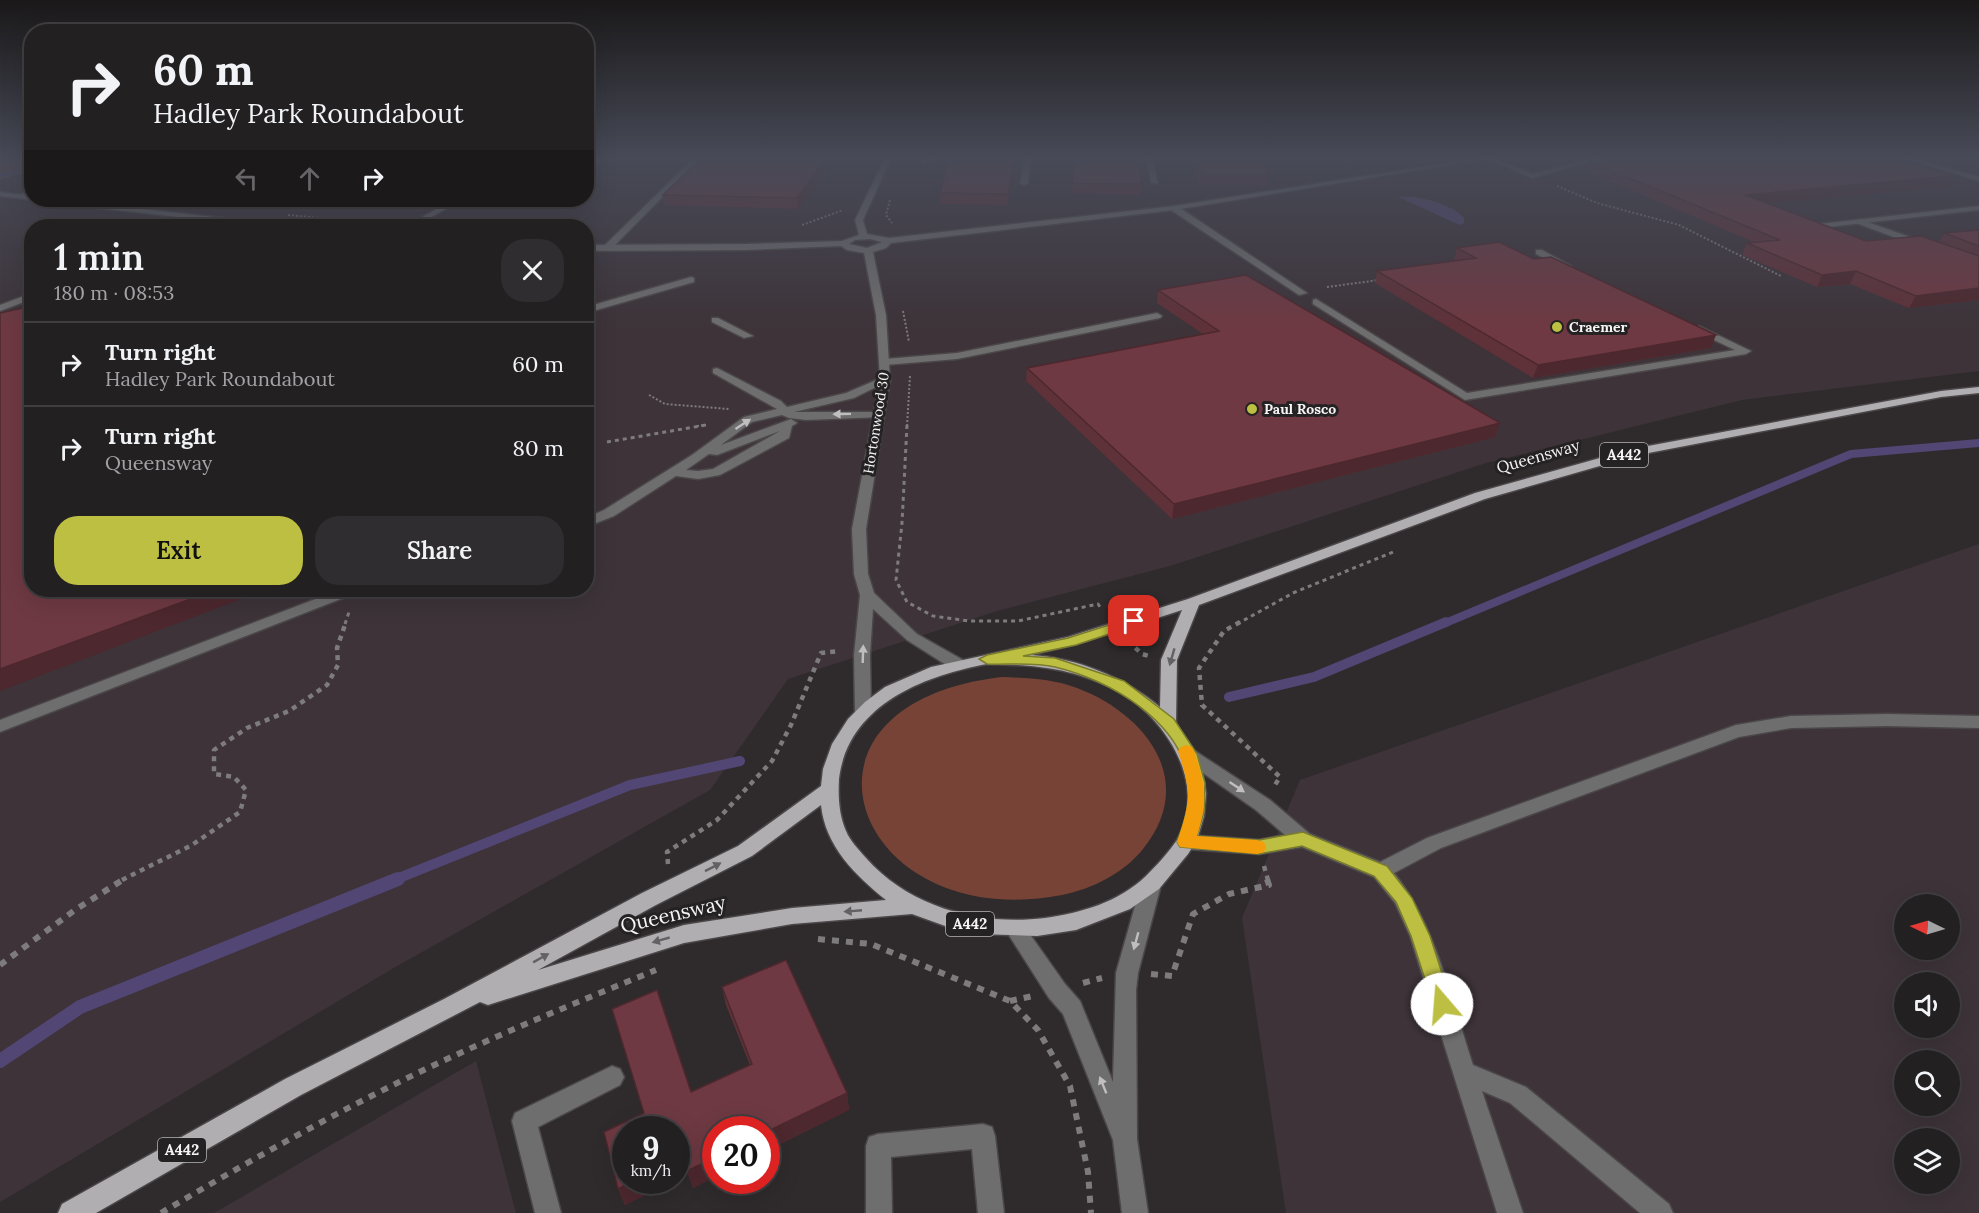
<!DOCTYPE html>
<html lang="en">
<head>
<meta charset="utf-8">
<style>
	:root { --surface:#232022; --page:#2f2d2f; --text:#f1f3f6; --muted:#a3a3a5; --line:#403e40; --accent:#bdbf43 }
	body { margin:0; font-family:Lora,serif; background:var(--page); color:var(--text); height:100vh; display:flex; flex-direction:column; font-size:22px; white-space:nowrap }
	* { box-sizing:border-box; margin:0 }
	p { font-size:20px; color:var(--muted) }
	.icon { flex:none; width:33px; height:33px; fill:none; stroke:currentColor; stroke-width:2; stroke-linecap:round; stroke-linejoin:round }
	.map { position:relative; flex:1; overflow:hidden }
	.details { position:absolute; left:24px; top:219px; width:570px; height:378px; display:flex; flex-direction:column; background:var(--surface); border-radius:24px; box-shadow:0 6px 24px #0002,0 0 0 2px var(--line) }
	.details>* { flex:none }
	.banner { position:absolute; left:24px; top:24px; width:570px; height:183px; border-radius:24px; box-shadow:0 6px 24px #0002,0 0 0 2px var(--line); background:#232022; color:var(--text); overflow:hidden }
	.needle { width:39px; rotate:275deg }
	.tools { position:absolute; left:1894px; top:894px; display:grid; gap:12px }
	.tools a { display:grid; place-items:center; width:66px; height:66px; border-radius:50%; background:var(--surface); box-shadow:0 6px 24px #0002,0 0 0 2px var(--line); font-size:30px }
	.speed { position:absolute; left:612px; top:1116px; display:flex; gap:12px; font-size:30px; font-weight:700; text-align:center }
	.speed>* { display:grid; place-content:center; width:78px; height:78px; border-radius:50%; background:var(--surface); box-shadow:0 6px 24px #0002,0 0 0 2px var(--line); line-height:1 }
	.speed small { font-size:15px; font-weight:400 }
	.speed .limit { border:9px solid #d22; background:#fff; color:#111 }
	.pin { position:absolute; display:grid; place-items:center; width:51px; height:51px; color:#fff; margin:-26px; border-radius:12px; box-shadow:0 3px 9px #0006 }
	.me { position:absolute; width:66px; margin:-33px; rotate:342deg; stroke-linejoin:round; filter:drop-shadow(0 0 4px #0008) }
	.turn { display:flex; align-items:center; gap:21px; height:126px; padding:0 30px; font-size:27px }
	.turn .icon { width:78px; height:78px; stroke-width:2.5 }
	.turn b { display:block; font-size:42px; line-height:51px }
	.lanes { display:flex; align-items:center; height:57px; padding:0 30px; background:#0003; justify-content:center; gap:30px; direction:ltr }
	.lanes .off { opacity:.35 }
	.round { display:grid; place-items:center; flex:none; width:63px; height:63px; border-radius:24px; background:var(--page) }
	.head { display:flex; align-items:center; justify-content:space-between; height:102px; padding:0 30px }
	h1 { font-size:36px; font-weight:600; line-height:45px }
	.button { display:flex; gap:12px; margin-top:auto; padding:12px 30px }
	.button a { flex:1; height:69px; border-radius:24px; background:var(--accent); color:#111; font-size:24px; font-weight:600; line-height:69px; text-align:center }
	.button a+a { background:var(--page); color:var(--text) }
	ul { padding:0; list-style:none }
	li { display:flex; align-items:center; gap:18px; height:84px; padding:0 30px; border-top:2px solid var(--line) }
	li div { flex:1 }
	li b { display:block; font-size:22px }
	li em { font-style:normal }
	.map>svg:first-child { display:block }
</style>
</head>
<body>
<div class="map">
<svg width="1979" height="1213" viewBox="0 0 1979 1213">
	<rect width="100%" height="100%" fill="#2f2b2d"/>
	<!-- built -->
	<g fill="#3d3339" fill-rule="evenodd">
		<path d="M0,158h31l1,42h554l1,-42h1392v213l-237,29 -256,63 -316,103 -173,45 -209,68 -78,111 -318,179 -392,233zM32,226h554v364h-554z"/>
		<path d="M1979,544v669h-693l-44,-295 58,-138zM1905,904h45v46h-45zM1905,982h45v46h-45zM1905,1060h45v46h-45zM1905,1138h45v46h-45z"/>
		<polygon points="476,1061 516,1213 214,1213"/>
	</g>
	<!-- green -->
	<g fill="#774336">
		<polygon points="0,158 31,158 31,171 0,180"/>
		<path d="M1002,677c25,1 51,2 75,11 69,26 121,93 66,161 -19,24 -51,40 -81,46 -208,40 -294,-191 -60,-218z"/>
	</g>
	<!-- water -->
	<path fill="#524674" d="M1398,197c20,-2 52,6 66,21v5l-4,2z"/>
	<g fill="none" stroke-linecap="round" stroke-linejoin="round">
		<!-- stream-far3 -->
		<polyline stroke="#524674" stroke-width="4.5" points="0,176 32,167"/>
		<!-- stream-far2 -->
		<polyline stroke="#524674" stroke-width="8" points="1443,624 1851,454 1979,443"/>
		<!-- stream-far1 -->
		<g stroke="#524674" stroke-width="10">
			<polyline points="1229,697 1314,677 1446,622"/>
			<polyline points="394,880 630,785 740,761"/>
		</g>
		<!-- stream -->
		<polyline stroke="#524674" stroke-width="14" points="0,1061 80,1007 398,879"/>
		<defs>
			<g id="lane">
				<polygon points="598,158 605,158 586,173 586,167"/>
				<polygon points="694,158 701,158 610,250 604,250 604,246"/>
				<polygon points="930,158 939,158 924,164 920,162"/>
				<polygon points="1025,158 1031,158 1028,183 1024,185 1020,183"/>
				<polygon points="1146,158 1152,158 1158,184 1151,182"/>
				<polygon points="1485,158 1493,158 1533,174 1593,158 1603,158 1532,178"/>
				<polygon points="1904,158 1913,158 1979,177 1979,181"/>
				<polygon points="32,191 32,195 19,198 15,196"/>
				<polygon points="109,200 119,200 96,208 92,206"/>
				<polygon points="453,200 462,200 415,226 406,226"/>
				<polygon points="1171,206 1177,206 1307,293 1299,295 1171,210"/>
				<polygon points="220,218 223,218 223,222 211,226 201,226"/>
				<polygon points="1859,219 1924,242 1925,244 1918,246 1856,223 1855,221"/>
				<polygon points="1536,250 1542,250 1571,266 1564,268 1536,254"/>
				<polygon points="691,277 694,278 694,282 586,313 586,307"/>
				<polygon points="32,293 32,299 0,311 0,305"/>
				<polygon points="1316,299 1467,393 1735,350 1695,331 1694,329 1699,326 1751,351 1746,354 1465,400 1313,304 1313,300"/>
				<polygon points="1157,313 1162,316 1160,318 957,359 885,365 880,362 885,359 957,353"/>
				<polygon points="712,318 718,318 753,336 744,338 712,322"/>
				<path d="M717,368l64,33 6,6 59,-14 35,-15h8l1,2 -36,18 -60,14h84l6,3 -2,2 -76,3 -17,-2 -7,-3 -30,7 -31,23 62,-23 8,-3 6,4 -5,3 -3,12 -69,37 -22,4 -22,-3 -62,40 -28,11v-9l18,-8 88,-55 52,-38 33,-8 -64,-36v-4zM780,431l-67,38 -15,2 -12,-1 23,-16 8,1z"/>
				<polygon points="586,443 594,446 594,452 586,452"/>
				<polygon points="339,590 358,590 356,593 0,732 0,720"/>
				<path d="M1887,714l92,2v12l-92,-2 -96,2 -52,9 -298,111 -47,25c41,50 59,131 79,192l53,22 143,117 4,9h-33l-130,-110 -28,-12 41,122h-26l-87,-277 -15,-33 -21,-26 -72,-30 -43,7 -73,-5 -7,-2 -3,-5 3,-5 7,-2 73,5 26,-5 -29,-25 -73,-51 -3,-4 3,-4 6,-2 6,2 75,49 40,34 70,28 47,-24 309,-113 55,-9z"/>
				<polygon points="612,1066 620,1069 624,1077 620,1085 538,1127 561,1213 535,1213 512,1121 515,1113"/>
				<polygon points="983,1124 992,1127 995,1136 1004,1213 978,1213 972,1149 891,1157 892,1213 866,1213 866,1146 869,1137 878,1134"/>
			</g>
			<g id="street">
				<path d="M885,158h6l-28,62 4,14 22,4 285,-32 305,-48h14l-319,52 -283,33 -5,5 -13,4 13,63 4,65 -24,149 2,45 6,19 43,41 46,26 2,4 -8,5 -6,-1 -44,-28 -34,-31 -3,46 1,58 -2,4h-12l-2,-4 -1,-58 6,-60 -6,-21 -2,-45 28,-149 -4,-65 -12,-62 -17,-3 -6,-4 -94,4 -161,1v-6l161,-1 95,-3 17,-6 -4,-15zM870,239l12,3 -15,6 -18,-4 6,-4z"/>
				<polygon points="0,192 32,196 32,200 35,200 32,200 0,196"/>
				<polygon points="41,200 61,200 275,224 279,226 258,226 45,202"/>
				<polygon points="1979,206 1979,210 1819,228 1815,226 1819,224"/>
				<polygon points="1151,877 1158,879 1161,885 1138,973 1136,990 1137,1139 1148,1213 1122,1213 1113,1140 1063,1014 1049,998 1005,929 1008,923 1015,920 1022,923 1065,984 1080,1001 1113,1082 1116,973 1141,885 1144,879"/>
			</g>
			<path id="primary" d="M1979,387v6l-38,4 -303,58 -153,44 -286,106 -22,55 -1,64 18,26 8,21 4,22 -2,23 -7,24 -9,14 -29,35 -29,20 -54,21 -39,6 -60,-2 -29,-7 -36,-13 -120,10 -108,19 -196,62 -8,-3 -179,93 -205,118h-38l4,-9 223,-125 159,-80 198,-106 96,-47 83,-60 2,-17 9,-25 16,-25 17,-17 20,-15 46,-20 137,-30 120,-38 287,-106 157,-44 309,-58zM1182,610l-21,50 -1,47c-36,-30 -83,-49 -129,-52l46,-11zM987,664c46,1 78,3 122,22 52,24 102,97 68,154 -8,12 -21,26 -31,36 -27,26 -65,37 -101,42 -64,8 -135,-10 -179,-60 -7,-8 -16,-17 -20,-27 -7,-16 -8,-34 -7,-52 9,-74 84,-103 148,-115zM821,805c4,41 35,71 65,95l-94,8 -108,17 -146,45 118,-65 96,-49z"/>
		</defs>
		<!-- lane casing -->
		<use href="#lane" stroke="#4b4749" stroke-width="3"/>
		<!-- street casing -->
		<use href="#street" stroke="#4b4749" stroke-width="3"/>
		<!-- primary casing -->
		<use href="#primary" stroke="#4b4749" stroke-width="3"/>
		<!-- path-far3 -->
		<g stroke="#7e7b7d" stroke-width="2" stroke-dasharray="2 2" stroke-linecap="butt">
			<polyline points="1336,160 1352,161"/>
			<polyline points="1557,186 1597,203 1679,225 1781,276"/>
			<polyline points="890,200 886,215 892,223"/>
			<polyline points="288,215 394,225"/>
			<polyline points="802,225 843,210"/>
			<polyline points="1327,287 1379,280"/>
			<polyline points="903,311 909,342"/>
			<polyline points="649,395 665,404 729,409"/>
			<polyline points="697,426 706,425"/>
			<polyline points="907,426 910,376"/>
		</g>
		<!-- path-far2 -->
		<g stroke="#7e7b7d" stroke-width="3" stroke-dasharray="4 4" stroke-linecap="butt">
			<polyline points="907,425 902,523 896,580 907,602 933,616 969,621 1018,621 1098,604 1102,610"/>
			<polyline points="607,442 706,425"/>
			<polyline points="345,624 349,612"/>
			<polyline points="1237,624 1293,593 1393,552"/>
		</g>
		<!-- path-far1 -->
		<g stroke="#7e7b7d" stroke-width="4.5" stroke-dasharray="5 5" stroke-linecap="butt">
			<polyline points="1240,622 1224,631 1199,668 1202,705 1280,777 1275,785"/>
			<polyline points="1128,641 1142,654 1149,656"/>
			<polyline points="668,864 667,852 717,820 772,761 791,725 821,653 839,651"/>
			<polyline points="1264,866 1268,880"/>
			<polyline points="122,880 192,845 240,812 246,790 234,777 214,774 214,750 247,728 289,711 327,685 338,665 337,648 346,622"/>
		</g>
		<!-- path -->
		<g stroke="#7e7b7d" stroke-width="6" stroke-dasharray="7 7" stroke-linecap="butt">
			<polyline points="818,939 871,944 1010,1001 1038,1030 1070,1086 1088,1172 1091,1213"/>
			<polyline points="0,965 75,910 124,879"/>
			<polyline points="1151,974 1172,976 1193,914 1229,894 1269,885 1267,879"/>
			<polyline points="1083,983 1102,978"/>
			<polyline points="1010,1001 1033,996"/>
			<path d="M161,1213c88,-52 177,-102 269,-146 74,-35 150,-66 226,-97"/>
		</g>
		<!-- lane -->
		<use href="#lane" fill="#6f6e6f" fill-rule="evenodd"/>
		<!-- street -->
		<use href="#street" fill="#6f6e6f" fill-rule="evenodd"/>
		<!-- primary -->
		<use href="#primary" fill="#b1aeb2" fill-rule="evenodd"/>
	</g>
	<!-- wall -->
	<g fill="#5f3139">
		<polygon points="702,158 834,158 798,209 665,205 663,195"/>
		<polygon points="1073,158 1142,184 1141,195 1072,193"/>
		<polygon points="1191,158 1260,158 1269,175 1267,185 1200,184"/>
		<polygon points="1588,161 1947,187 1766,203 1866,241 1939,242 1944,233 1979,230 1979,300 1909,308 1850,284 1817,287 1742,255 1747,243 1754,242 1585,171"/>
		<polygon points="1015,163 1008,205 940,204 940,193"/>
		<polygon points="1457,248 1711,348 1533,378 1375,283 1377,271 1455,261 1454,260"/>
		<polygon points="1158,290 1495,437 1172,519 1026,381 1027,368 1203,334 1157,303"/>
		<polygon points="786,960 847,1093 849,1110 766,1151 766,1130 716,1130 716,1176 693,1188 688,1174 676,1180 676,1130 626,1130 626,1180 676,1180 625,1205 618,1189 604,1132 644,1113 612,1009 657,990 691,1092 750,1065 726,1005 722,987"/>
	</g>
	<!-- shaded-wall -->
	<g fill="#4d282e">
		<polygon points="826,158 834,158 798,209 797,198"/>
		<polygon points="1015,158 1015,163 1008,205 1008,194"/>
		<polygon points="1952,176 1947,187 1740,206 1745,195"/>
		<polygon points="1856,271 1850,284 1817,287 1822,275"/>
		<polygon points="1979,288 1979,300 1909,308 1916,296"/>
		<polygon points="1716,335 1711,348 1533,378 1538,365"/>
		<polygon points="1500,423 1495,437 1172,519 1174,504"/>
		<polygon points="215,590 258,590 259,592 0,691 0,669"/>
		<polygon points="847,1093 849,1110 766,1151 766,1132"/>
		<polygon points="683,1157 716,1157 716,1176 693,1188 688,1174 676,1180 676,1160"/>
		<polygon points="635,1180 676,1180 625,1205 618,1189"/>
	</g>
	<!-- building -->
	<g fill="#6e3942" stroke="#4d282e" stroke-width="1.5">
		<polygon points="702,158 826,158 797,198 663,195"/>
		<polygon points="949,158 1015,158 1008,194 940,193"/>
		<polygon points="1073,158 1138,158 1142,184 1073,183"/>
		<polygon points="1195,158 1260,158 1269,175 1202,174"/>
		<polygon points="1633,158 1893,158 1952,176 1745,195 1866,241 1921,236 1979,256 1979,288 1916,296 1856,271 1822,275 1747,243 1780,240 1588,161"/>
		<polygon points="1979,230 1979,246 1944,233"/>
		<polygon points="1499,242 1534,259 1551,257 1716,335 1538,365 1377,271 1476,258 1457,248"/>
		<polygon points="1246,275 1500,423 1174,504 1027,368 1219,331 1158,290"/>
		<polygon points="32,306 32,590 215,590 0,669 0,313"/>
		<polygon points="786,960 847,1093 766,1132 766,1130 716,1130 716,1157 687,1171 683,1157 676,1160 676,1130 626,1130 626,1180 635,1180 618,1189 604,1132 644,1113 612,1009 657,990 691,1092 752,1064 722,987"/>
	</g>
	<!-- one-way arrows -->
	<defs><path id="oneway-solid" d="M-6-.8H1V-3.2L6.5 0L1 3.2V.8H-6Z" transform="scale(1.5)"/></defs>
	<g fill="#c0bebf">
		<use href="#oneway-solid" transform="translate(842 414) rotate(179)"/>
		<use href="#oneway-solid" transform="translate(743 424) rotate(-33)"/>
		<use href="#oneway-solid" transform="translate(863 654) rotate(-88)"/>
		<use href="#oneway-solid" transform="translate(1237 787) rotate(34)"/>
		<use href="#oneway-solid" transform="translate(1136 941) rotate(105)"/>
		<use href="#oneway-solid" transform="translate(1103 1085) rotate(-112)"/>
	</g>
	<g fill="#646164">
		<use href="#oneway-solid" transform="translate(1172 657) rotate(106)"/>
		<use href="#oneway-solid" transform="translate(713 867) rotate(-27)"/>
		<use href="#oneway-solid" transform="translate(853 911) rotate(175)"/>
		<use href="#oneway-solid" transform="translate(661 940) rotate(164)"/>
		<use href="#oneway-solid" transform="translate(541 958) rotate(-29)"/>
	</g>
	<!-- sky -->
	<linearGradient id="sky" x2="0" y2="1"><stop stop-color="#1a1819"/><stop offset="0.48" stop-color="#474a57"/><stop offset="1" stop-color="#474a57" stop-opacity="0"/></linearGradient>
	<rect width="1979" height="328" fill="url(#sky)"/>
	<!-- route -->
	<path fill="#bdbf43" stroke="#7b7c2c" stroke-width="1.5" d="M1134,617l5,1 2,3 -2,3 -63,21 -53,11 32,2 69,23 50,38 23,35 8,29 -1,29 -7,24 62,4 44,-8 84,34 25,32 18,38 22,68 -3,6 -7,3 -7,-3 -24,-74 -15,-34 -22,-26 -72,-30 -43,8 -79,-7 -3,-5c7,-19 13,-38 12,-58 -6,-62 -79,-104 -134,-117 -21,-5 -47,-2 -68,-3l-8,-5 8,-4 81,-17z"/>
	<!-- slow -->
	<path fill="#f59e0b" d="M1186,745l6,2 2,4c12,35 14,49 3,85l60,4 7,2 2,5 -2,5 -7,2 -77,-7 -3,-5c14,-41 14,-51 1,-91l3,-4z"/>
	<!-- markers -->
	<g fill="#bdbf43" stroke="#252224" stroke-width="2">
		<circle cx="1557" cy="327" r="6"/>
		<circle cx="1252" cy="409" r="6"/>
	</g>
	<g text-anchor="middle" stroke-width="6" stroke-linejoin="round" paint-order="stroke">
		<!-- far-poi labels -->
		<g font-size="14" font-weight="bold" fill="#f6f4f5" stroke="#252224" text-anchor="start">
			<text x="1569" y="332">Craemer</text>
			<text x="1264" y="414">Paul Rosco</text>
		</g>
		<!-- far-street labels -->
		<g font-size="14" fill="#f6f4f5" stroke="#252224">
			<text transform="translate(876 423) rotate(-81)" y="5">Hortonwood 30</text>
		</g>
		<!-- shield labels -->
		<g fill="#252224" stroke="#b7b5b6" stroke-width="1.5">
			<rect x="1600" y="443" width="48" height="24" rx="4.5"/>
			<rect x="946" y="912" width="48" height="24" rx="4.5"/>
			<rect x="158" y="1138" width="48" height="24" rx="4.5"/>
		</g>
		<g font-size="15" font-weight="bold" fill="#f6f4f5">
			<text x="1624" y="460">A442</text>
			<text x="970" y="929">A442</text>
			<text x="182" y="1155">A442</text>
		</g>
		<!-- street labels -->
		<g font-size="16" fill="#f6f4f5" stroke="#252224">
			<text transform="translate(1538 456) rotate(-16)" y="6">Queensway</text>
		</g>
		<!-- near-street labels -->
		<g font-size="20" fill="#f6f4f5" stroke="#252224">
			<text transform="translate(673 914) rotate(-13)" y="7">Queensway</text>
		</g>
	</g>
</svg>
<div class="tools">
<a><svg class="needle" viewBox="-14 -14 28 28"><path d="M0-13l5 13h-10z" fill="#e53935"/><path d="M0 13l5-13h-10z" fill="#a3a3a5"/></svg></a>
<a><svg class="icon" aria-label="sound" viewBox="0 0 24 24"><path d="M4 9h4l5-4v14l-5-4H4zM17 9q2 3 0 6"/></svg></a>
<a><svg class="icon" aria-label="search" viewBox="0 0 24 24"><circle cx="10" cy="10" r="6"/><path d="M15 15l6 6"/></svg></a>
<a><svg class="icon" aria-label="layers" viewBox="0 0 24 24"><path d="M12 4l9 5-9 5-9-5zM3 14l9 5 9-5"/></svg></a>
</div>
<div class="speed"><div>9<small>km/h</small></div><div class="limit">20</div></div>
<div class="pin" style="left:1134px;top:621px;background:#d93025"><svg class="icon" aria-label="arrive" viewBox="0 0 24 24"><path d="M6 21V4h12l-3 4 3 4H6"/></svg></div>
<svg class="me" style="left:1442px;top:1004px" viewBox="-20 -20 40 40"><circle r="19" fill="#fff"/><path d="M0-13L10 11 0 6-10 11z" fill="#bdbf43"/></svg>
<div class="banner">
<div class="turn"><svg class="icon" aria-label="right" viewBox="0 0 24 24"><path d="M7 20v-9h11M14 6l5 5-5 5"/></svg><div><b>60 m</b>Hadley Park Roundabout</div></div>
<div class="lanes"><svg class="icon off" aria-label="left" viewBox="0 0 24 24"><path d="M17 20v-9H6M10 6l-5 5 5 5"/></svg><svg class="icon off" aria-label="ahead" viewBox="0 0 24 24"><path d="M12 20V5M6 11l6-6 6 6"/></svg><svg class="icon" aria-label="right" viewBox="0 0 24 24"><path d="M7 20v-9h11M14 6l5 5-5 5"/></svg></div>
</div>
<section class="details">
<div class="head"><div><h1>1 min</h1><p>180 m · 08:53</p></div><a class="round"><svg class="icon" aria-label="close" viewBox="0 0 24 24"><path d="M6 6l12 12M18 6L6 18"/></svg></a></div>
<ul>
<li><svg class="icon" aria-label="right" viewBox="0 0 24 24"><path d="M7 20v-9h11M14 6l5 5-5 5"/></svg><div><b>Turn right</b><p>Hadley Park Roundabout</p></div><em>60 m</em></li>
<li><svg class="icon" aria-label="right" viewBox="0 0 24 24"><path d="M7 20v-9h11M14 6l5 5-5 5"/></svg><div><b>Turn right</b><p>Queensway</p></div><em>80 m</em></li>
</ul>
<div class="button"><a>Exit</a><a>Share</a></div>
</section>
</div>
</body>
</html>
